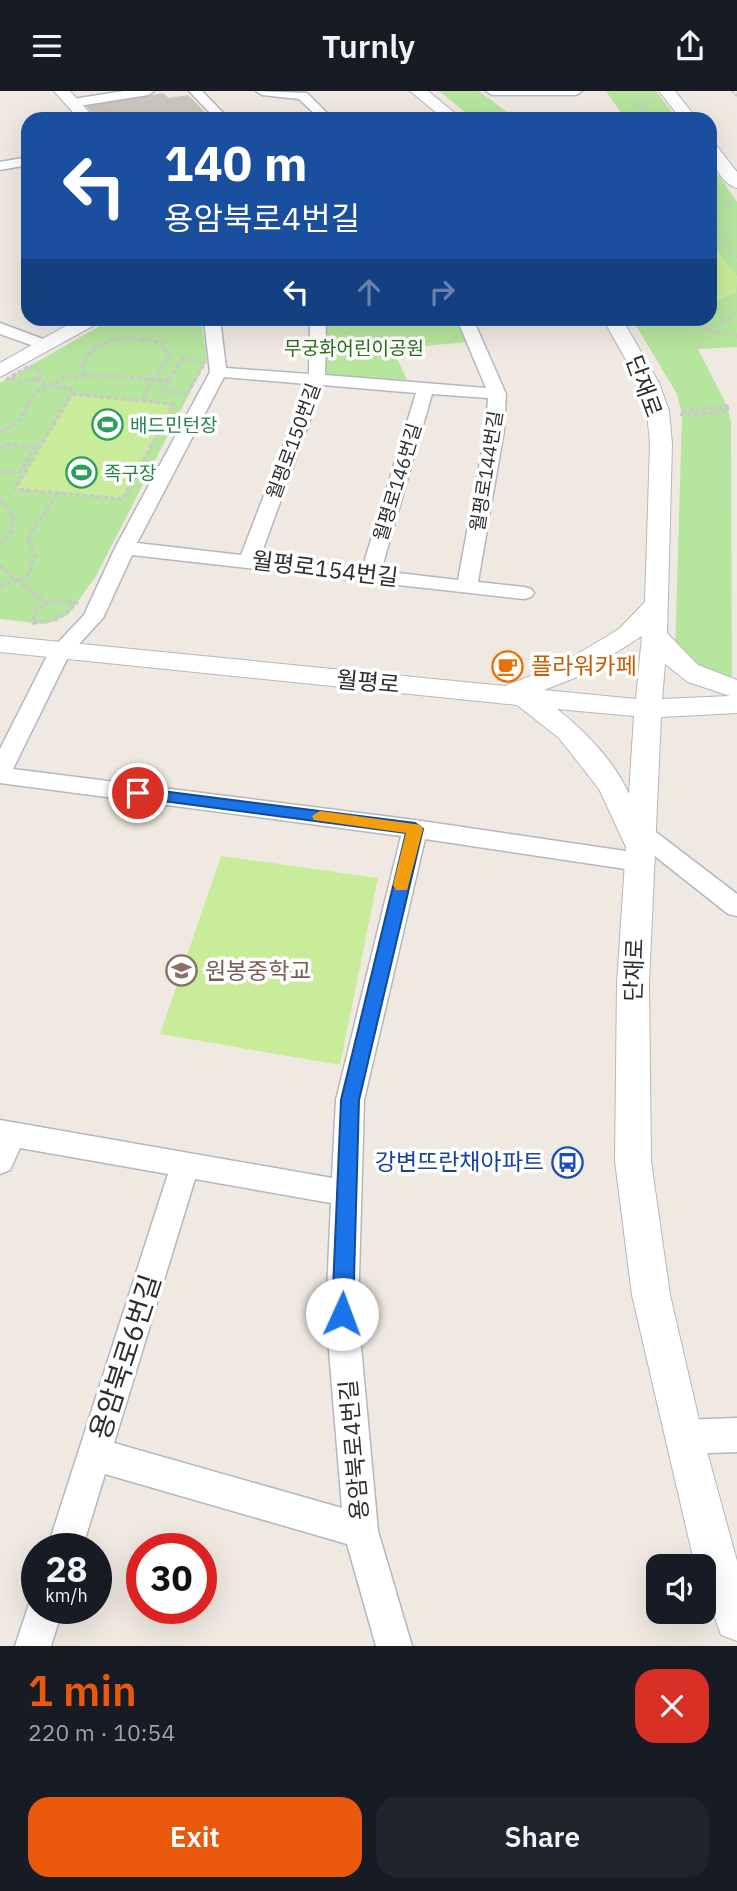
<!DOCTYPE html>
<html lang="en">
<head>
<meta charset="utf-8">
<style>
	:root { --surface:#171b24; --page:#20242c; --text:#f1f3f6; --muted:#9ea1a6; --accent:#ea580c }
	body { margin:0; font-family:"IBM Plex Sans","Noto Sans KR",sans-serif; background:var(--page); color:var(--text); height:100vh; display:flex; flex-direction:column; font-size:26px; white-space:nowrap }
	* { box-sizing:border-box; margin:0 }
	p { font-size:23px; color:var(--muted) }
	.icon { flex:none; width:38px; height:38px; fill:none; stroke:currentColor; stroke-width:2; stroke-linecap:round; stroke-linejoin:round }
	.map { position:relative; height:1555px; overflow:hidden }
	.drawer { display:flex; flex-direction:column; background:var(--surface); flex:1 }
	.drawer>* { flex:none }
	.banner { position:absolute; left:21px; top:21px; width:696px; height:214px; border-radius:21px; box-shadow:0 7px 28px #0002; background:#1a4fa0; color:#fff; overflow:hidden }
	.fabs { position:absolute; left:646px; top:1463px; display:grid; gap:14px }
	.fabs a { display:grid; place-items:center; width:70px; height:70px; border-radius:14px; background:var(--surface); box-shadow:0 7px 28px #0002; font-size:35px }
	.speed { position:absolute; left:21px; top:1442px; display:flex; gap:14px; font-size:35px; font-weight:700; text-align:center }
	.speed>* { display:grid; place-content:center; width:91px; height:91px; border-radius:50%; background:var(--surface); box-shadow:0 7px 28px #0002; line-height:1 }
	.speed small { font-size:18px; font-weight:400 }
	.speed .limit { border:10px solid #d22; background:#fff; color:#111 }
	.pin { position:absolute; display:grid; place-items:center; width:60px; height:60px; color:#fff; margin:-30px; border:4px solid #fff; border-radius:50%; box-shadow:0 2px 7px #0007 }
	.me { position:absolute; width:77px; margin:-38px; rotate:2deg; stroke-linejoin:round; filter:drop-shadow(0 0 5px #0008) }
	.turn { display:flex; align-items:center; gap:24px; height:147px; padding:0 28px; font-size:32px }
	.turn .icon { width:91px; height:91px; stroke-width:2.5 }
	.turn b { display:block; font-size:49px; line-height:60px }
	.lanes { display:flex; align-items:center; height:66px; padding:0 28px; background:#0003; justify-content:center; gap:35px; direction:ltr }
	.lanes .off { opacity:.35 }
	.round { display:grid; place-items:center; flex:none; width:74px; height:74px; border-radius:21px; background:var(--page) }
	.overview { display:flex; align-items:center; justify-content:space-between; height:119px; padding:0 28px }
	h1 { font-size:42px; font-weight:600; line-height:52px; color:var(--accent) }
	.button { display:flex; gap:14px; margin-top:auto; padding:14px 28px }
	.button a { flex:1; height:80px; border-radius:21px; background:var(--accent); color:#fff; font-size:28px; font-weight:600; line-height:80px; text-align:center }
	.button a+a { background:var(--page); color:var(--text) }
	header { display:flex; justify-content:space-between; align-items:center; height:91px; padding:0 28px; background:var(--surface); font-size:32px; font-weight:600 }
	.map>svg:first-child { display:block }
</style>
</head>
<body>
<header><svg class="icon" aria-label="menu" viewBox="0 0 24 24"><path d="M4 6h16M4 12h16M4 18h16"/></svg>Turnly<svg class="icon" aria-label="share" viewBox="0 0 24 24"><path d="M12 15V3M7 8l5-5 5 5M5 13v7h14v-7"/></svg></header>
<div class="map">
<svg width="737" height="1555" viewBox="0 0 737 1555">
	<rect width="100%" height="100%" fill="#efe9e1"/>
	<!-- green -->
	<g fill="#b6e59e">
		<polygon points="439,0 479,0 516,28 473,28"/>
		<polygon points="606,0 656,0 677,28 625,28"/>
		<polygon points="711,74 737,111 737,256 698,258 727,315 731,331 732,590 675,563 682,324 677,303 632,228 710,228"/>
		<polygon points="112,228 201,228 207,268 96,485 68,524 46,533 0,528 0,292"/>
		<polygon points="332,228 457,228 467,251 393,258 407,289 329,285 324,280 325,234"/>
	</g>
	<!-- pitch -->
	<g fill="#c9ec9a">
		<polygon points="710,150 737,185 736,203 713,210 710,210"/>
		<polygon points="72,303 173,313 123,408 15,398"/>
		<polygon points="221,765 378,787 340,974 160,943"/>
	</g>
	<!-- building -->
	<polygon fill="#cbc7bf" stroke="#cbc5ba" stroke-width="2" points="163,3 168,8 188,5 210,28 98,28 88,16"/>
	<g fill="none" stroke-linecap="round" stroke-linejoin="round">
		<defs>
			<g id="minor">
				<polygon points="124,0 154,0 148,4 73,16 67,12 73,8"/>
				<polygon points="189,0 202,0 229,28 216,28"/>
				<polygon points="256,0 307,2 333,28 320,28 299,8 262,4"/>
				<polygon points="486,0 582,0 576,4 492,4"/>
				<polygon points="28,66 28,74 0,79 0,71"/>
				<path d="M204,228h16l6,49 83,6 1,-55h16l-1,56 161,13 -29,-69h16l33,75 -2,36 -26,152 46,5 7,2 3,4 -3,4 -7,2 -392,-44 -29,63 -34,37 -56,114 402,51 224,33 9,3 3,6 -3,6 -9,3 -214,-32 -61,261 -6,214 20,217 34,115h-36l-29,-102 -242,-70 -23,75h-35l121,-375 -148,-26 -10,22 -10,4v-54l332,58 4,-78 65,-264 -401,-53v-34l49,-97 35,-37 31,-67 95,-176zM224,286l83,7 -66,171 -104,-12zM323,294l93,8 -54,176 -102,-12zM432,303l56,4 -2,32 -28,150 -77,-9zM195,1088l136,24 -5,111 16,194 -228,-65z"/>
				<polygon points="0,232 51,251 53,254 45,259 0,243"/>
				<polygon points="640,732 648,735 737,803 737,825 728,823 632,747 628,741 632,735"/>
				<polygon points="737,1327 737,1361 683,1363 671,1358 666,1346 671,1334 683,1329"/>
				<polygon points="37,1502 37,1517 63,1517 51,1555 15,1555 32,1504"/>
			</g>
			<g id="tertiary">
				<polygon points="54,0 70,0 95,28 79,28"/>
				<polygon points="410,0 428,0 462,28 444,28"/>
				<polygon points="659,0 675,0 697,28 681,28"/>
				<path d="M710,52l6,2 21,27v16c-17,-4 -27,-29 -27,-45z"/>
				<polygon points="78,228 101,228 98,232 0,286 0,272"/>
				<path d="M603,228h19l37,64 10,28 3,33 -5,189 31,32 39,15v33l-76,4 -12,266 2,178 19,134 33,142 34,124v80l-16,-6 -17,-48v-21h-8l-3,-9 -61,-262 -17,-134 2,-178 9,-136 -27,-58 -40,-51 -42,-33 -517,-53v-16l505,50 54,-21 60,-36 26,-27 5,-158 -3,-33 -8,-28zM642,545l-6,63 -92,-9 33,-13zM665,573l23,18 42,14 -68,3zM557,618l77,7 -5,78c-15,-33 -44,-63 -72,-85z"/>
			</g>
		</defs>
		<!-- minor casing -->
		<use href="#minor" stroke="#b4b7c1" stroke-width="3"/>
		<!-- tertiary casing -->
		<use href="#tertiary" stroke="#b4b7c1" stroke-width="2"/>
		<!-- path-far1 -->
		<g stroke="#c9c9c9" stroke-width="2.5" stroke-dasharray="2.5 2" stroke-linecap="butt">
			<polyline points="732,0 737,5"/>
			<polyline points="653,8 637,14 661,28"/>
			<polyline points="637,28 643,17"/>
			<polyline points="710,113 730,112"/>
			<polyline points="710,115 718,128 712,137 737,166"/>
			<polyline points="689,228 711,240 737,245"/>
			<polyline points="707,238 726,230 737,219"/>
			<polyline points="111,249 127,247 152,249"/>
		</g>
		<!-- path -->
		<g stroke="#c9c9c9" stroke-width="3.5" stroke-dasharray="4.5 2.5" stroke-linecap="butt">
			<polyline points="140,248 162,252 169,267 152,289 142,310"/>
			<polygon points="181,268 205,271 187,303 163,300"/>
			<polygon points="30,275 39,280 40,286 24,291 7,288"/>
			<path d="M86,284l-4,-8c7,-19 20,-26 39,-28"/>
			<polyline points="36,288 47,294 70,298 72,303"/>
			<polygon points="72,303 173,313 123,408 15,398"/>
			<polygon points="727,315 728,320 682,324 681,320"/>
			<polyline points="0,342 20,329 34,302 64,287 99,284 169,290"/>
			<polyline points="0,357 6,354 35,355 20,382 0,381"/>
			<path d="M0,409c18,15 17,31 0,46"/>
			<polyline points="0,475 46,512"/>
			<polyline points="0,495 27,486 35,465 28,447 57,403"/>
			<polygon points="60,510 77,512 58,528 33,532 36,519 46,512"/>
		</g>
		<!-- minor -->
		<use href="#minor" fill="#fff" fill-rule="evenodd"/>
		<!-- tertiary -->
		<use href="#tertiary" fill="#fff" fill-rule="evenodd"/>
	</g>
	<!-- route -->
	<polygon fill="#1a73e8" stroke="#114b97" stroke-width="2" points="138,697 415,732 423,738 359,1009 353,1223 350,1230 342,1232 335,1230 332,1223 341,1009 406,742 133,706 131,702 133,698"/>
	<!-- slow -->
	<polygon fill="#f59e0b" points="320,720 421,734 423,738 407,799 396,799 393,794 406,742 314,729 312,725"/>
	<!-- icons -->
	<defs>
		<symbol id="stadium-ring" viewBox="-11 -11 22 22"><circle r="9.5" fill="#fff" stroke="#2e9e5b" stroke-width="1.5"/><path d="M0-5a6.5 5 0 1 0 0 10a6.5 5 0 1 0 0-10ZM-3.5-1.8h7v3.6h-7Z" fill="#2e9e5b"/></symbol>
		<symbol id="cafe-ring" viewBox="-11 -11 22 22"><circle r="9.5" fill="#fff" stroke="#e8710a" stroke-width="1.5"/><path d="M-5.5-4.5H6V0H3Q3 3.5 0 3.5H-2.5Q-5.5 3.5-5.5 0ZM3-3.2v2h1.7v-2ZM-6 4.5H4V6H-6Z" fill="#e8710a"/></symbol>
		<symbol id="school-ring" viewBox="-11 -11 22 22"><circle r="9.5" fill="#fff" stroke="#8d6e63" stroke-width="1.5"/><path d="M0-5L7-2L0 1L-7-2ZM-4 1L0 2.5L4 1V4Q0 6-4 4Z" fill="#8d6e63"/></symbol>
		<symbol id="bus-ring" viewBox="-11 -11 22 22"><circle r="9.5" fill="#fff" stroke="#1a4fb4" stroke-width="1.5"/><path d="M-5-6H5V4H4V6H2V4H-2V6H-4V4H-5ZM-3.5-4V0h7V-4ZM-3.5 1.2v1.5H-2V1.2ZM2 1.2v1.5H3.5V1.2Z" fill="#1a4fb4"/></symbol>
	</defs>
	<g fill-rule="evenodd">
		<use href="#stadium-ring" x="90" y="316" width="35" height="35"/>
		<use href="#stadium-ring" x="64" y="364" width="35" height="35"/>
		<use href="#cafe-ring" x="490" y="558" width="35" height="35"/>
		<use href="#school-ring" x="164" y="862" width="35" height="35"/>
		<use href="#bus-ring" x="550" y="1054" width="35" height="35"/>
	</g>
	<g text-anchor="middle" stroke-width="7" stroke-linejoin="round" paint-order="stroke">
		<!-- far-park labels -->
		<g font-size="19" fill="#2c6e1b" stroke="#fff">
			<text x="354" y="264">무궁화어린이공원</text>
		</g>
		<!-- far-leisure labels -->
		<g font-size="19" fill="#27864d" stroke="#fff" text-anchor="start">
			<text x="130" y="341">배드민턴장</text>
			<text x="104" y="389">족구장</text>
		</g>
		<!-- far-street labels -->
		<g font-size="19" fill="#2e2e2e" stroke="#fff">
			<text transform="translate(293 350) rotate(-70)" y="7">월평로150번길</text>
			<text transform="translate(486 380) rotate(-81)" y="7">월평로144번길</text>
			<text transform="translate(397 391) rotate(-73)" y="7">월평로146번길</text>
		</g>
		<!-- street labels -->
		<g font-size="23" fill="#2e2e2e" stroke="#fff">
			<text transform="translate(644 295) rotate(70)" y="8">단재로</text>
			<text transform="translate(325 478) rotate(7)" y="8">월평로154번길</text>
			<text transform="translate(368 591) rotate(5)" y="8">월평로</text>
			<text transform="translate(634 879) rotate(-88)" y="8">단재로</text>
			<text transform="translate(354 1359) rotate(-95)" y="8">용암북로4번길</text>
		</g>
		<!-- food labels -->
		<g font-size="23" fill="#c56008" stroke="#fff" text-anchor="start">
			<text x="531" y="583">플라워카페</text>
		</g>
		<!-- education labels -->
		<g font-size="23" fill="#785e54" stroke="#fff" text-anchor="start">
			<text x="205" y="888">원봉중학교</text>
		</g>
		<!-- transit labels -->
		<g font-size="23" fill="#164399" stroke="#fff" text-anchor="end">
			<text x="544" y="1079">강변뜨란채아파트</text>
		</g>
		<!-- near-street labels -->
		<g font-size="28" fill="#2e2e2e" stroke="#fff">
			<text transform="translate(125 1266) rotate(-72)" y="10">용암북로6번길</text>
		</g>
	</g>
</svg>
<div class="fabs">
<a><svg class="icon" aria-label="sound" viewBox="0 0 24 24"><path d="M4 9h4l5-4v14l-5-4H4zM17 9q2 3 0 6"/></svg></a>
</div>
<div class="speed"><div>28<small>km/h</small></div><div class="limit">30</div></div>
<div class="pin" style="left:138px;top:702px;background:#d93025"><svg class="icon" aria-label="arrive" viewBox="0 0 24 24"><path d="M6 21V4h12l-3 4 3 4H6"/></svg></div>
<svg class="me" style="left:342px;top:1223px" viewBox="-20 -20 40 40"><circle r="19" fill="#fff"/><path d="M0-13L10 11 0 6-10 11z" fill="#1a73e8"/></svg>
<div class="banner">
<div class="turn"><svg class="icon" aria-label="left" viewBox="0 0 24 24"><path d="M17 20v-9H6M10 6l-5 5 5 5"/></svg><div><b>140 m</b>용암북로4번길</div></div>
<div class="lanes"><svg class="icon" aria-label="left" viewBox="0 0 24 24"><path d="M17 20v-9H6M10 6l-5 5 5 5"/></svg><svg class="icon off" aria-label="ahead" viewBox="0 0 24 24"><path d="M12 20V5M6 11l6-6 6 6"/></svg><svg class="icon off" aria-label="right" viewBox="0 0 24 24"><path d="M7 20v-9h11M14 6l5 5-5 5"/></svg></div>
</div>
</div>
<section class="drawer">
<div class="overview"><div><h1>1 min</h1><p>220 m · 10:54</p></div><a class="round" style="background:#d93025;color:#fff"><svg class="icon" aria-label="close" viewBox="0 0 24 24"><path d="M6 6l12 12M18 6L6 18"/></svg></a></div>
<div class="button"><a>Exit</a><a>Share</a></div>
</section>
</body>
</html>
